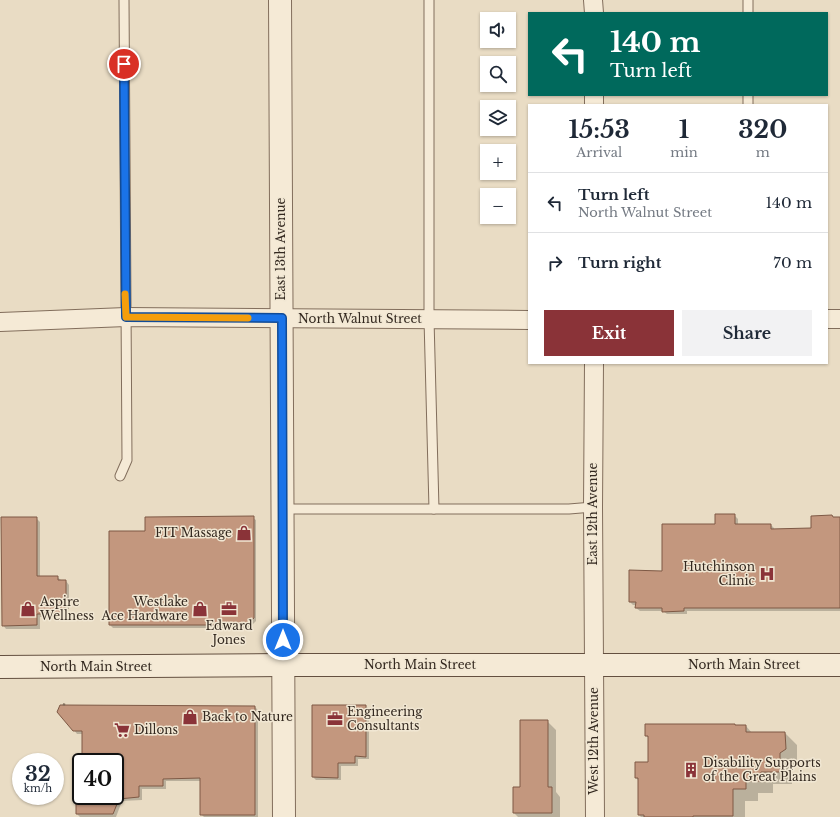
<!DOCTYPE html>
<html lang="en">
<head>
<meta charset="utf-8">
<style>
	:root { --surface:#fff; --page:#f2f2f3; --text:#1f2937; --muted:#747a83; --line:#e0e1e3; --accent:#8a3338 }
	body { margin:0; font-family:"Libre Baskerville",serif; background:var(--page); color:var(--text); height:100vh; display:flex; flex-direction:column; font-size:15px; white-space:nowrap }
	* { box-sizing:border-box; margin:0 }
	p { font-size:13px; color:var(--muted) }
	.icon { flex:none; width:22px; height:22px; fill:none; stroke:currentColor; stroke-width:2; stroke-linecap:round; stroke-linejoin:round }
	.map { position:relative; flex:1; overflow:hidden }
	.sheet { position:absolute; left:528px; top:104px; width:300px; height:260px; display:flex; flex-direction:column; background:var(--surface); border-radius:0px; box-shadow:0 1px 3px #0004 }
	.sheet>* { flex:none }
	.guide { position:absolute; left:528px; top:12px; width:300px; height:84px; border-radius:0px; box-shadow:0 1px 3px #0004; background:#00695c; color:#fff; overflow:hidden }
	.tools { position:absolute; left:480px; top:12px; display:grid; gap:8px }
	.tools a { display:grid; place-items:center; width:36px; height:36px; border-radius:0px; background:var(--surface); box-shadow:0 1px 3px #0004; font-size:20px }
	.speed { position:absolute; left:12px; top:753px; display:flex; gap:8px; font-size:20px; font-weight:700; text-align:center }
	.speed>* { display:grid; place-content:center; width:52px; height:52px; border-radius:50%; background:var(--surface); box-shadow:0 1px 3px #0004; line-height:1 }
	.speed small { font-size:10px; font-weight:400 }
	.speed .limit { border:2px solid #111; border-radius:6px; background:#fff; color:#111 }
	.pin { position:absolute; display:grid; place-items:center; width:34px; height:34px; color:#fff; margin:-17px; border:2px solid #fff; border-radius:50%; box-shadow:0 1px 4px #0007 }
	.me { position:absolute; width:44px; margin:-22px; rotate:0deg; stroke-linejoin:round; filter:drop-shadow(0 0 3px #0008) }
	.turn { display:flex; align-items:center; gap:14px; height:84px; padding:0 16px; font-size:18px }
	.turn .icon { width:52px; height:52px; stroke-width:2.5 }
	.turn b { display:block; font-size:28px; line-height:34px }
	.eta { display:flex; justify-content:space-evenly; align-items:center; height:68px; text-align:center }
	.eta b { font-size:24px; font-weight:700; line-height:28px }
	.button { display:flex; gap:8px; margin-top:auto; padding:8px 16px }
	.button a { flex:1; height:46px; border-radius:0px; background:var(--accent); color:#fff; font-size:16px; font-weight:700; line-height:46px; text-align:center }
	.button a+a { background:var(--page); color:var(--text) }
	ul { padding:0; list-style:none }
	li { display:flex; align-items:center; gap:12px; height:60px; padding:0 16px; border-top:1px solid var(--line) }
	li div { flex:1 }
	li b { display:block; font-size:15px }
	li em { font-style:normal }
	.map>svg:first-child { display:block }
</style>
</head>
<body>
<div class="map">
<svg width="840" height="817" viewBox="0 0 840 817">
	<rect width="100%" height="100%" fill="#e9dcc4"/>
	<!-- shadow -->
	<g fill="#0003">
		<polygon points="734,515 738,519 738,525 771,525 774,528 774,530 812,529 834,518 840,518 840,611 687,611 687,614 667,614 663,611 640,611 636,608 637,605 633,605 630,602 716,525"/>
		<polygon points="36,518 40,522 40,577 57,577 61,580 66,581 69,585 69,609 68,609 68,617 40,617 40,629 6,629 3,625"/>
		<polygon points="253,518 256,520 256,621 249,628 113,628 110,625 146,532"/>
		<polygon points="313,706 366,706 369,709 369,759 358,759 358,766 341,766 341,780 316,780 313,777"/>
		<polygon points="255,707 258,710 258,817 204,817 201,814 201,781 166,781 166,789 142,789 142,800 122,801 116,817 80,817 77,814 83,796 115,796 115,762 83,762 83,734 77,734 74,730"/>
		<polygon points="547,721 556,730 556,792 560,797 560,817 518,817 514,813 521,788"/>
		<polygon points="735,725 736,726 746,726 752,733 785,733 797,745 797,762 792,766 792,784 773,784 773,793 758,793 758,801 745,801 745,817 641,817 639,815 639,781 636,778 649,763 649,738 646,736"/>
	</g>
	<!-- building -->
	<g fill="#c3977e" stroke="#7e5945">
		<polygon points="715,514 735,514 735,524 771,524 771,529 811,528 811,516 832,515 833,517 840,517 840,608 684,608 684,611 662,612 662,608 635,608 636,602 629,602 629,570 662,571 662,524 715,524"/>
		<polygon points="254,516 254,618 246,625 109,625 109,531 145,531 145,517"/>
		<polygon points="1,517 37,517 37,576 58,576 58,580 66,580 66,606 65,606 65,614 37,614 37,625 2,626"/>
		<polygon points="60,705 255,706 255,815 200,815 200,778 163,779 163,786 139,786 139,797 119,799 113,814 76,814 76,802 82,796 115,796 115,762 82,762 82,731 73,731 57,712"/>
		<polygon points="312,705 366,705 366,757 355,756 355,763 338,763 338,778 312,777"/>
		<polygon points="520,720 548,720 548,787 552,787 552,813 513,813 513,787 520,787"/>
		<polygon points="645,724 735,724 735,725 746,725 746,732 785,732 786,749 780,753 780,772 761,772 761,781 746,781 746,789 733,789 733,816 693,816 693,817 644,817 644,815 638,815 638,778 635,778 635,762 648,762 648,736 645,736"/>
	</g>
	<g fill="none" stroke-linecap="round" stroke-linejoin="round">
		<defs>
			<g id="service">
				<polyline points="429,0 429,319 434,509"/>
				<polyline points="748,0 748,13"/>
				<polyline points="748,95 748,105"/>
				<polyline points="120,476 127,460 124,0"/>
				<polyline points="283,509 569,509 593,507"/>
			</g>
			<g id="minor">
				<polyline points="593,0 594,13"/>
				<polyline points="594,95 594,105"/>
				<polyline points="827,319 840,319"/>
				<polyline points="0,322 126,317 529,320"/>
				<polyline points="594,363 593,507 595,817"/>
			</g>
			<polyline id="tertiary" points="280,0 284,817"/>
			<polyline id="secondary" points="0,667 283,665 840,665"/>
		</defs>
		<!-- service casing -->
		<use href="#service" stroke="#826e5c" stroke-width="11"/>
		<!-- minor casing -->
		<use href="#minor" stroke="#826e5c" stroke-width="20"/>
		<!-- tertiary casing -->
		<use href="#tertiary" stroke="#826e5c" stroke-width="24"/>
		<!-- secondary casing -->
		<use href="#secondary" stroke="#645040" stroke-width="24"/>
		<!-- path -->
		<polyline stroke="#826e5c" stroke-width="2.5" stroke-dasharray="3 2" stroke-linecap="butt" points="63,704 65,705"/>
		<!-- service -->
		<use href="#service" stroke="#f5ead6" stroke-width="9"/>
		<!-- minor -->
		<use href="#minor" stroke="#f5ead6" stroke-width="18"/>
		<!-- tertiary -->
		<use href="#tertiary" stroke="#f5ead6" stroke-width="22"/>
		<!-- secondary -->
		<use href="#secondary" stroke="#f5ead6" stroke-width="22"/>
	</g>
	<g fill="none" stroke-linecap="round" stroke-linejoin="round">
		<defs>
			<polyline id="route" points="124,64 126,317 282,318 283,640"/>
		</defs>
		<!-- route casing -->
		<use href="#route" stroke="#114b97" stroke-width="10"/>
		<!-- route -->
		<use href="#route" stroke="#1a73e8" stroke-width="7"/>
		<!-- slow -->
		<polyline stroke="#f59e0b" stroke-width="7" points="125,294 126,317 248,318"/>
	</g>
	<!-- icons -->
	<defs>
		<symbol id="shop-bare" viewBox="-9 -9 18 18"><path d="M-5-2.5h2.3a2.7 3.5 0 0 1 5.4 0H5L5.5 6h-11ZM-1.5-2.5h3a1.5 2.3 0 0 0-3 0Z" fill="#8a3338" stroke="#f1e7d3" stroke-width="2.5" paint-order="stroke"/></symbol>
		<symbol id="hospital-bare" viewBox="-9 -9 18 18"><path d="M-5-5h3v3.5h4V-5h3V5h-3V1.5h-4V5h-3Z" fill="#8a3338" stroke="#f1e7d3" stroke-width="2.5" paint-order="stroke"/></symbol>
		<symbol id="office-bare" viewBox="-9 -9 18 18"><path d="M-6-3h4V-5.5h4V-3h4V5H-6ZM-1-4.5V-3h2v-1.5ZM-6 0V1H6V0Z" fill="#8a3338" stroke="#f1e7d3" stroke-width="2.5" paint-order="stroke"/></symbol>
		<symbol id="supermarket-bare" viewBox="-9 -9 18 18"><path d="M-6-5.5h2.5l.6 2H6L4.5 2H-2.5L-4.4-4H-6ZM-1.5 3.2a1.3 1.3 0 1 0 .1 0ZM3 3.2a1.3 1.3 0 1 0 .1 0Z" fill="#8a3338" stroke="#f1e7d3" stroke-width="2.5" paint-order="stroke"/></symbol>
		<symbol id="building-bare" viewBox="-9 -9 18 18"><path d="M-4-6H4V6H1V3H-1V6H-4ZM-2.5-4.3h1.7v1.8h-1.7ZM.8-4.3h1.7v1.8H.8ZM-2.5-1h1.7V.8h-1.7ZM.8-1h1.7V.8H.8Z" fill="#8a3338" stroke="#f1e7d3" stroke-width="2.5" paint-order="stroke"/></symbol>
	</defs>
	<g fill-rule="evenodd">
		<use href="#shop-bare" x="233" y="522" width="22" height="22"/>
		<use href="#hospital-bare" x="756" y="563" width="22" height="22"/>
		<use href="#shop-bare" x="17" y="598" width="22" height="22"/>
		<use href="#shop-bare" x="189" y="598" width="22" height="22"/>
		<use href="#office-bare" x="218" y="598" width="22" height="22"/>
		<use href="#shop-bare" x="179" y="706" width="22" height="22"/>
		<use href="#office-bare" x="324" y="708" width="22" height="22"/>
		<use href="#supermarket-bare" x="111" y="719" width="22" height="22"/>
		<use href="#building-bare" x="680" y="759" width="22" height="22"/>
	</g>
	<g text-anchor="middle" stroke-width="3" stroke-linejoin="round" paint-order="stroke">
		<!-- street labels -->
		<g font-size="12" fill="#33281f" stroke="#f1e7d3">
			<text transform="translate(281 249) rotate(-90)" y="4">East 13th Avenue</text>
			<text x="360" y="323">North Walnut Street</text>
			<text transform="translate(593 514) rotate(-90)" y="4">East 12th Avenue</text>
			<text x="420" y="669">North Main Street</text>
			<text x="744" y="669">North Main Street</text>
			<text x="96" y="671">North Main Street</text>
			<text transform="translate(594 741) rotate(-90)" y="4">West 12th Avenue</text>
		</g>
		<!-- poi labels -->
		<g font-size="12" fill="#33281f" stroke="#f1e7d3" text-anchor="start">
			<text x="232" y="537" text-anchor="end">FIT Massage</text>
			<text x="755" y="571" text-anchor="end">Hutchinson<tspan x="755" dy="14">Clinic</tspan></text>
			<text x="40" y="606">Aspire<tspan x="40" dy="14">Wellness</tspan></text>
			<text x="188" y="606" text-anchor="end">Westlake<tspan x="188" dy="14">Ace Hardware</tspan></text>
			<text x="229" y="630" text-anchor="middle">Edward<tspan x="229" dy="14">Jones</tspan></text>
			<text x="347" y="716">Engineering<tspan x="347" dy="14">Consultants</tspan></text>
			<text x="202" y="721">Back to Nature</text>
			<text x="134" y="734">Dillons</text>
			<text x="703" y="767">Disability Supports<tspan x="703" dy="14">of the Great Plains</tspan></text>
		</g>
	</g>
</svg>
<div class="tools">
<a><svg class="icon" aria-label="sound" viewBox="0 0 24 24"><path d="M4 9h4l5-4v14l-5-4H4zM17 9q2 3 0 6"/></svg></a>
<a><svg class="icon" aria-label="search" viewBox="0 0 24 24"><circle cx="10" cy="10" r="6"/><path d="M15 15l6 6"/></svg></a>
<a><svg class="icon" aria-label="layers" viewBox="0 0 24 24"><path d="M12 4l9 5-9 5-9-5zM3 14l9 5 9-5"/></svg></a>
<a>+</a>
<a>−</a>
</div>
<div class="speed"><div>32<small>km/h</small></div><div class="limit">40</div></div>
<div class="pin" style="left:124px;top:64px;background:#d93025"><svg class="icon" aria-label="arrive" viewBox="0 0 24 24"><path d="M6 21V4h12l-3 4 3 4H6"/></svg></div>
<svg class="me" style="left:283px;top:640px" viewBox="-20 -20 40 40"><circle r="17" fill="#1a73e8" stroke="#fff" stroke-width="3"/><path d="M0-11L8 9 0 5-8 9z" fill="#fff"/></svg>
<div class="guide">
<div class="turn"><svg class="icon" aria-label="left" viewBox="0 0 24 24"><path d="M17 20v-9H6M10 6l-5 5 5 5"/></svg><div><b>140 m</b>Turn left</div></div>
</div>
<section class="sheet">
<div class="eta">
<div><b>15:53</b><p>Arrival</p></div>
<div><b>1</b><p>min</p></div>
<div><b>320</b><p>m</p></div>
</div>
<ul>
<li><svg class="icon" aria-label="left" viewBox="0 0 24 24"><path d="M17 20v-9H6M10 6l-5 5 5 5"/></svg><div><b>Turn left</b><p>North Walnut Street</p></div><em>140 m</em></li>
<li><svg class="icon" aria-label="right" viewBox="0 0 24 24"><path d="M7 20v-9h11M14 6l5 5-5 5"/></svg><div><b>Turn right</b></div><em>70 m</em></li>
</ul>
<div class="button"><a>Exit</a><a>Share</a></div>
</section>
</div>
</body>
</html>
